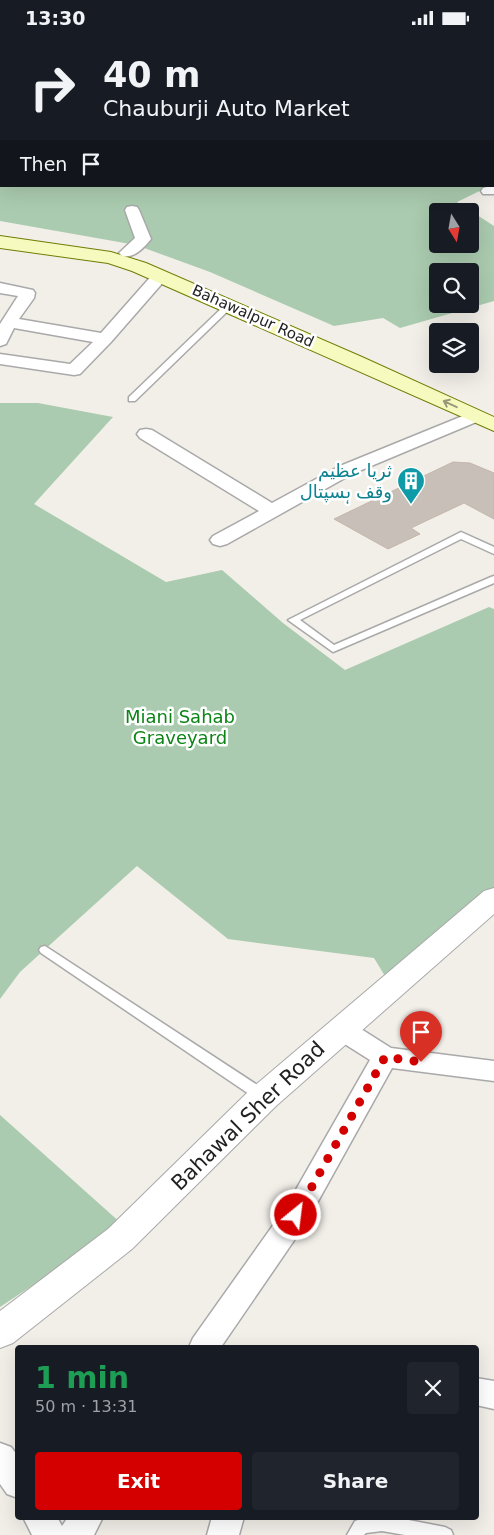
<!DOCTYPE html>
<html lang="en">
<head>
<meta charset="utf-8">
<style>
	:root { --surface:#171b24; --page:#20242c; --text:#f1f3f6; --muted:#9ea1a6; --accent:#d40000 }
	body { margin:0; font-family:"DejaVu Sans",Vazirmatn,sans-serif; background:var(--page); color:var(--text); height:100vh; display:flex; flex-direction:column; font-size:19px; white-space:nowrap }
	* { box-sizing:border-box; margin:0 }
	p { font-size:16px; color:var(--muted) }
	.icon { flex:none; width:28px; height:28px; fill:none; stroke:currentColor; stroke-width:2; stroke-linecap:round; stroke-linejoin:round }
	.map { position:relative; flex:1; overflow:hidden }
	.side { position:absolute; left:15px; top:1310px; width:464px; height:175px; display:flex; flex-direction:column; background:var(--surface); border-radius:5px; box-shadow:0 5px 20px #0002 }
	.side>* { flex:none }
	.guide { position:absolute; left:0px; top:0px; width:495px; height:152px; box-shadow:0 5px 20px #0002; background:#171b24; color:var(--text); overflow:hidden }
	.needle { width:32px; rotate:169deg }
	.fabs { position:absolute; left:429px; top:168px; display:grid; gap:10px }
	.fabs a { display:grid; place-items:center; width:50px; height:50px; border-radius:5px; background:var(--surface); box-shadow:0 5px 20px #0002; font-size:25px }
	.pin { position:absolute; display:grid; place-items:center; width:42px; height:42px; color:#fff; margin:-51px -21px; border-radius:50% 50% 50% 0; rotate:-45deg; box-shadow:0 0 5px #0007 }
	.pin .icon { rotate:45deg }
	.me { position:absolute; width:55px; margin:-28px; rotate:29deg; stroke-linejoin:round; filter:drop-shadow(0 0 4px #0008) }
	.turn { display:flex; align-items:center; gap:18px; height:105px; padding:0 20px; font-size:22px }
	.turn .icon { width:65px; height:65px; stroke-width:2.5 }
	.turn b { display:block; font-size:35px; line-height:42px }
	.then { display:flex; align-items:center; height:48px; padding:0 20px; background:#0003; gap:10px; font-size:19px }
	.round { display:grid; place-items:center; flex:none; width:52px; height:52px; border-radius:5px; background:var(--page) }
	.head { display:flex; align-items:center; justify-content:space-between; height:85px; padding:0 20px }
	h1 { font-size:30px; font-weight:700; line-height:38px; color:#1e9e55 }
	.cta { display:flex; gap:10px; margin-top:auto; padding:10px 20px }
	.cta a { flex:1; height:58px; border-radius:5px; background:var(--accent); color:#fff; font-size:20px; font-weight:700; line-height:58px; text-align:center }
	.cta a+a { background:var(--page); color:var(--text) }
	.status { display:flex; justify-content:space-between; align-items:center; height:35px; padding:0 25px; background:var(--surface); direction:ltr }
	.status svg { height:14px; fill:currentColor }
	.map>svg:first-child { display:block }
</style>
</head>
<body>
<div class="status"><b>13:30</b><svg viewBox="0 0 49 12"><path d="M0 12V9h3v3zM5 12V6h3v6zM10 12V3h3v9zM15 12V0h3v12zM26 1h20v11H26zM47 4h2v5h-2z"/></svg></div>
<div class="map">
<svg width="494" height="1500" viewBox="0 0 494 1500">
	<rect width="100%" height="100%" fill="#f2efe9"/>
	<!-- cemetery -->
	<g fill="#aacbaf" fill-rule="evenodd">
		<path d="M0,0h312l-311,1v150h489l-33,16 37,24v75l-94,27 -17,-10 -49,8 -124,-54 -74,-27 -136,-24zM438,176h32v33h-32zM438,236h32v33h-32z"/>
		<polygon points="0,368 38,368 113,382 34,469 166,547 222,535 283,588 345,635 489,572 494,574 494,863 391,951 374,923 228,904 137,831 20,937 0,964"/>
		<polygon points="0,1080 123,1190 0,1272"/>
	</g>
	<!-- building -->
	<polygon fill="#c7bfb8" stroke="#c4b6ab" points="453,427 470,428 494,438 494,484 464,468 411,493 420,499 388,514 334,484"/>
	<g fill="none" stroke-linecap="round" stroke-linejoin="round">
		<defs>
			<g id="service">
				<polygon points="226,269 233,271 135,366 129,366 129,362"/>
				<polygon points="461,497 494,512 494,519 461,504 300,585 334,610 491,542 494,541 494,548 333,617 288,585"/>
				<polygon points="45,911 268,1057 270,1061 268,1065 263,1066 258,1065 41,918 39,915 41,912"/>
				<polygon points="367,1482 393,1482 445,1492 451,1495 453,1500 405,1500 382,1496 366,1498 364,1500 347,1500 355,1486"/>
			</g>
			<g id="minor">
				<polygon points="412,0 424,0 425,1 413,1"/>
				<polygon points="494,150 494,159 483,159 481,156 483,153"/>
				<path d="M132,171l5,1 2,3 12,29c-7,9 -18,20 -29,17l-3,-3 16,-15 -10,-28 2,-3z"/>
				<polygon points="160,236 166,238 168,241 166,244 111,307 80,339 74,340 0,329 0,319 70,329 93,307 14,293 6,309 0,311 0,289 18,261 0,258 0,248 33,255 35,258 34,263 19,284 101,298 154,238"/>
				<polygon points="475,376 481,377 484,381 481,385 352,439 227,509 220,511 213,509 210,505 213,501 259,476 140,403 137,399 140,395 146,394 152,395 272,468 340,431"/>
				<polygon points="341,984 350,987 391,1013 494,1026 494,1046 392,1033 306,1188 221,1312 189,1312 193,1303 286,1172 370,1025 332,1001 328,994 332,987"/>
				<polygon points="476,1343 494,1346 494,1374 476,1370"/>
				<polygon points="0,1408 11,1412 18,1421 18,1463 7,1459 0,1449"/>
				<polygon points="23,1482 57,1482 62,1491 68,1482 103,1482 94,1500 32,1500"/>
				<polygon points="212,1482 244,1482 239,1500 207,1500"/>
			</g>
			<g id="tertiary">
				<rect x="0" y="95" width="1" height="10"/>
				<polygon points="494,853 494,879 276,1071 132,1214 13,1308 0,1313 0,1276 108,1194 252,1053 484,856"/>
			</g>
			<polygon id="secondary" points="0,201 111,217 146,228 362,322 494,382 494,396 132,236 108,228 0,213"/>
		</defs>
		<!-- service casing -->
		<use href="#service" stroke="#a9a9a9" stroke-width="3"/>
		<!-- minor casing -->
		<use href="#minor" stroke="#a9a9a9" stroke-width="3"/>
		<!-- tertiary casing -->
		<use href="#tertiary" stroke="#a9a9a9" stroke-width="2"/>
		<!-- secondary casing -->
		<use href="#secondary" stroke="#707d05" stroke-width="2"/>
		<!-- service -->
		<use href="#service" fill="#fff" fill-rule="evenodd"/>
		<!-- minor -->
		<use href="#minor" fill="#fff" fill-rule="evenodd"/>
		<!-- tertiary -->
		<use href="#tertiary" fill="#fff" fill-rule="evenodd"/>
		<!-- secondary -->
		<use href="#secondary" fill="#f7fabf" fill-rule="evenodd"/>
	</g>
	<!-- one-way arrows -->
	<defs><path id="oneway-shaft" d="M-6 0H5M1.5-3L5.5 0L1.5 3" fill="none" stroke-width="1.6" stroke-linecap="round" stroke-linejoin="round" transform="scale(1.25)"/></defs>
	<use stroke="#979978" href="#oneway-shaft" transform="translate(450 369) rotate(-155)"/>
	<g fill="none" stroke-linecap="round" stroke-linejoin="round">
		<!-- route -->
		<polyline stroke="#d40000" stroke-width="9" stroke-dasharray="0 16.2" points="296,1180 385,1022 421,1027"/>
	</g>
	<!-- icons -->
	<defs>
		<symbol id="building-pin" viewBox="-11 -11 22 30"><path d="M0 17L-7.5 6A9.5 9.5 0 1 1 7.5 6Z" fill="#0f9aa8" stroke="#fff"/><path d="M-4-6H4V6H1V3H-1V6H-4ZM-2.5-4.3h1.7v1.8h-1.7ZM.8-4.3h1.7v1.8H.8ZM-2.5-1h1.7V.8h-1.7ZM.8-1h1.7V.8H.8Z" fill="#fff"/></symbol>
	</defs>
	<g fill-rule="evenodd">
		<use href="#building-pin" x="395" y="430" width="32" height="43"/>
	</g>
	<g text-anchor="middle" stroke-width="5" stroke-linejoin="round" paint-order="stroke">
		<!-- far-street labels -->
		<g font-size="15" fill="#222" stroke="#fff">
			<text transform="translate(253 281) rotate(24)" y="5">Bahawalpur Road</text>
		</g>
		<!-- culture labels -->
		<g font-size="18" fill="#0d838f" stroke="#fff" text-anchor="end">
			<text x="392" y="442">ثریا عظیم<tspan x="392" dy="21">وقف ہسپتال</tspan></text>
		</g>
		<!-- park labels -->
		<g font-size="18" fill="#0c8416" stroke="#fff">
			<text x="180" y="688">Miani Sahab<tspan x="180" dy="21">Graveyard</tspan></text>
		</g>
		<!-- near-street labels -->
		<g font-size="21" fill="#222" stroke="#fff">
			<text transform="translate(248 1081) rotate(-44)" y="7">Bahawal Sher Road</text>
		</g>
	</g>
</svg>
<div class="fabs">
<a><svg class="needle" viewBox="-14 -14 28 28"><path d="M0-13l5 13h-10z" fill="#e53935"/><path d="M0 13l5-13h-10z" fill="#9ea1a6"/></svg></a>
<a><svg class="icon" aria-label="search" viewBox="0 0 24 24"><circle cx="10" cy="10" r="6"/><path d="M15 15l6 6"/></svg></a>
<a><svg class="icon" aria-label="layers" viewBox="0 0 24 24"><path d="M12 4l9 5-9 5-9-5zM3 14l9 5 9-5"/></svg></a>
</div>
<div class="pin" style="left:421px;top:1027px;background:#d93025"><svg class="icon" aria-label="arrive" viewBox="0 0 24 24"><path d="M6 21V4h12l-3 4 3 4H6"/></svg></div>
<svg class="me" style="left:296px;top:1180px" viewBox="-20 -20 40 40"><circle r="17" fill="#d40000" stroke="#fff" stroke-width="3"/><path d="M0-11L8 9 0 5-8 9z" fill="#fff"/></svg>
<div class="guide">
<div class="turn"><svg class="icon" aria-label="right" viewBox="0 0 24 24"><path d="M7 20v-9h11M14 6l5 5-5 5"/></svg><div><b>40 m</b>Chauburji Auto Market</div></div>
<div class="then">Then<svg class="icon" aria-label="arrive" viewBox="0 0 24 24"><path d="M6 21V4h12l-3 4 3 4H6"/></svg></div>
</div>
<section class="side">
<div class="head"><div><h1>1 min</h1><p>50 m · 13:31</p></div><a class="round"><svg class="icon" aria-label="close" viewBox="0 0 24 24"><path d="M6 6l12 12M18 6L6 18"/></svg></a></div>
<div class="cta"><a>Exit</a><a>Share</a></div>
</section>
</div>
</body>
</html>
